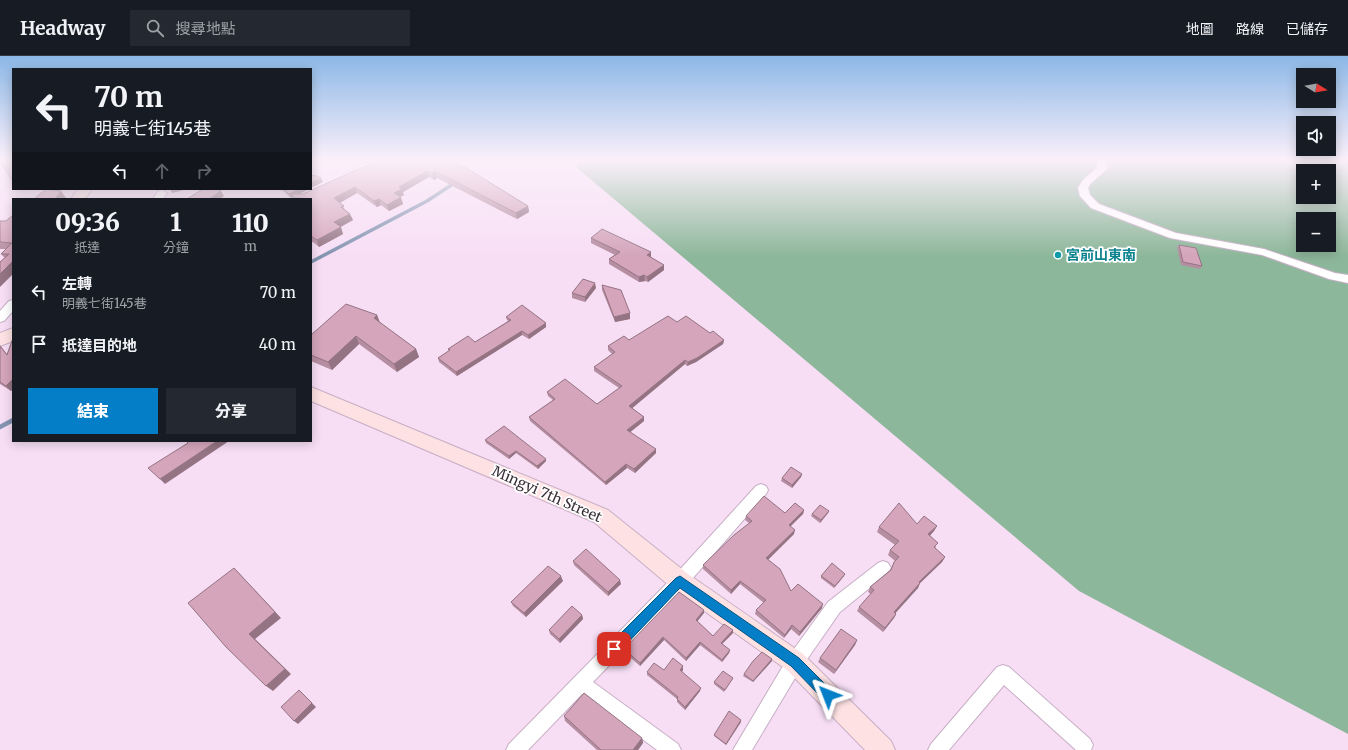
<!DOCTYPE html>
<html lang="zh-TW">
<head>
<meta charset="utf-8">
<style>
	:root { --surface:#171b24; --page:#242831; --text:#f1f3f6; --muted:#9ea1a6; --line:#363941; --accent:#047fc7 }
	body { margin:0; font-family:Merriweather,"Noto Sans TC",serif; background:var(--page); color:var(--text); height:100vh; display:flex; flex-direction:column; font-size:15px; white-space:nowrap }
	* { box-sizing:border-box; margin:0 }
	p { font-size:13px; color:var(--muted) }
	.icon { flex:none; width:22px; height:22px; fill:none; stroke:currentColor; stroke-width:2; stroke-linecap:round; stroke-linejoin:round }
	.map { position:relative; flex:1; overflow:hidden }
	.side { position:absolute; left:12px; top:142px; width:300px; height:244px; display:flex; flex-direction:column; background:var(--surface); border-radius:0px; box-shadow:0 2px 10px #0003 }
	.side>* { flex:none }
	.top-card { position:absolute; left:12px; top:12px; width:300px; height:122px; border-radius:0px; box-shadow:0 2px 10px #0003; background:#171b24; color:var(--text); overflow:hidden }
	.needle { width:26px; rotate:101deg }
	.tools { position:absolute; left:1296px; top:12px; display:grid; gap:8px }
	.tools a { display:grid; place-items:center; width:40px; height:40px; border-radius:0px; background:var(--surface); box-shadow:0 2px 10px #0003; font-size:20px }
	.pin { position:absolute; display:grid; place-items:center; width:34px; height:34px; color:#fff; margin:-17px; border-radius:8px; box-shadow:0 2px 6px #0006 }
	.me { position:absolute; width:44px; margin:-22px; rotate:315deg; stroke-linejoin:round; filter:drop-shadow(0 0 3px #0008) }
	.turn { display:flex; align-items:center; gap:14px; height:84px; padding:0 16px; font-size:18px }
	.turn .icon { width:52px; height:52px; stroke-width:2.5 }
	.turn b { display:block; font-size:28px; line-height:34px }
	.lanes { display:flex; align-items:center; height:38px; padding:0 16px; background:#0003; justify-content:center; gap:20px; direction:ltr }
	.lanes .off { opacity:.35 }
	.eta { display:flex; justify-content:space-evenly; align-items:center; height:68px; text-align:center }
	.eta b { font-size:24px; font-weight:800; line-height:28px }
	.primary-button { display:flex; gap:8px; margin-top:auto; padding:8px 16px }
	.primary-button a { flex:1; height:46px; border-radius:0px; background:var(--accent); color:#fff; font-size:16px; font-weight:800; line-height:46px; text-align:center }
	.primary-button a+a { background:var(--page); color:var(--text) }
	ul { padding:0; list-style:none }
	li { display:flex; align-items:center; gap:12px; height:52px; padding:0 16px }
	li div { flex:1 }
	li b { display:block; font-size:15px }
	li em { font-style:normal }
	header { display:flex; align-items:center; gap:24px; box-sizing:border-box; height:56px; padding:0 20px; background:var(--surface); border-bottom:1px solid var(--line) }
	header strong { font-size:19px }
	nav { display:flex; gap:22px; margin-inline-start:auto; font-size:14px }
	.search { width:280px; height:36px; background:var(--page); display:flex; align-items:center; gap:10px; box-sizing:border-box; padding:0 14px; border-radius:0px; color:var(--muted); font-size:15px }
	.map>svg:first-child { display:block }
</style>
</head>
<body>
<header>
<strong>Headway</strong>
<div class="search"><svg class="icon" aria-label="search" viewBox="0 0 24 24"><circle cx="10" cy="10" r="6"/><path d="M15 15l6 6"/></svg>搜尋地點</div>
<nav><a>地圖</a><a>路線</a><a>已儲存</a></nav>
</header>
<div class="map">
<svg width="1348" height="694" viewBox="0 0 1348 694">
	<rect width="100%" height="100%" fill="#f7def5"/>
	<!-- forest -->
	<path fill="#8db79a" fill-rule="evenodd" d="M583,103h765v575l-269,-143 -503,-424zM1303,115h26v26h-26zM1303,163h26v26h-26z"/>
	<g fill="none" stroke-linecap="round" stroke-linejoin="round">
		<!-- stream-far1 -->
		<g stroke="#8394b1" stroke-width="3.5">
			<polyline points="447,103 458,109"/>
			<polyline points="311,206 427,145 456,126"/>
		</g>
		<!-- stream -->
		<polyline stroke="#8394b1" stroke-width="4.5" points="0,371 13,364"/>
		<defs>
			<g id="street">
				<polygon points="374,103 386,103 362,115 356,115 354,113"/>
				<polygon points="1098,103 1108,103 1107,113 1090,128 1088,132 1090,139 1099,148 1176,177 1264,193 1335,217 1348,219 1348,227 1329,223 1262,199 1170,182 1091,152 1080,140 1078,132 1083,124 1097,112"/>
				<polygon points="162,134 167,137 163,143 153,143 158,135"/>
				<polygon points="13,244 13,255 4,265 0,266 0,255 9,245"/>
				<polygon points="761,428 766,430 768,434 766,438 686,530 593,626 678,688 681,694 657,694 582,638 528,694 506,694 509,688 674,520 756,430"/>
				<polygon points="883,505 888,507 891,512 888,517 840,556 801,612 752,694 733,694 789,600 828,546 878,507"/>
				<polygon points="1003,609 1009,611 1090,683 1093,689 1091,694 1076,694 1004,629 949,694 928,694 931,688 997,611"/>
			</g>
			<g id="secondary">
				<polygon points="78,133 92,133 85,143 71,143"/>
				<polygon points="13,272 13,285 0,290 0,277"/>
				<polygon points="311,331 608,454 688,518 803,598 891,685 895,694 865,694 787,614 672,532 594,466 311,345"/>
			</g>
		</defs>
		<!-- street casing -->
		<use href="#street" stroke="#c7afc5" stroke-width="2"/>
		<!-- secondary casing -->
		<use href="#secondary" stroke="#c7afc5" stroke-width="2"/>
		<!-- street -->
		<use href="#street" fill="#fff" fill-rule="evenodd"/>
		<!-- secondary -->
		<use href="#secondary" fill="#fee2e3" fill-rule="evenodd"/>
	</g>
	<!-- wall -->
	<g fill="#b68ea1">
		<polygon points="446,103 528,150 529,156 517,163 437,122 434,124 429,121 403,136 404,139 400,141 403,148 389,155 381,149 377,151 357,137 340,147 353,164 340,171 343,178 319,191 313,186 311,187 311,143 293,143 292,141 291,142 281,133 309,133 299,138 303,138"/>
		<polygon points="13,159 13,218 5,202 1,198 6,193 0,193 0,165 6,165"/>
		<polygon points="591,182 651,196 651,201 664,214 648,226 645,225 639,226 609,208 609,203 615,199 591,187"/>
		<polygon points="1179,189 1202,210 1200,213 1181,209 1177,191"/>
		<polygon points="602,229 630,257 630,263 615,266 602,234"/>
		<polygon points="596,232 585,246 572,242 572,237"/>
		<polygon points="377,259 380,267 416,293 419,301 397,316 359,288 332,314 311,305 311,279"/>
		<polygon points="506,261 546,267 546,271 529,283 522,279 457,320 439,306 438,302 449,295 448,293 475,286 508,265 507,264"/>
		<polygon points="677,266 710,277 724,284 723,288 696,306 687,310 685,308 632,352 644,361 644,365 630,376 656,397 635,417 627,412 606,429 530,365 529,361 553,344 548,340 547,336 597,348 619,332 594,315 594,311 612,298 608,294 608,290 629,284"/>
		<polygon points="13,282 13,333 11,335 0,328 0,289 7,298"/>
		<polygon points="485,384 546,403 546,405 538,413 516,397 509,403 486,387"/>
		<polygon points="802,418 801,421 792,432 781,425 782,422"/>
		<polygon points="804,454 803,458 790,470 794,478 768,503 791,535 822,552 799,580 791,573 784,582 755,558 756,554 764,547 740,528 731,538 703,513 703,509 749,467 745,464 746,460 785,457"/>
		<polygon points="829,455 828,457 820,467 811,460 812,458"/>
		<polygon points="917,468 937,470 934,475 930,480 936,491 935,492 945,501 942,506 920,527 918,532 895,557 896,558 894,562 883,576 857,555 859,551 871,538 868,536 870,531 890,514 895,505 888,499 890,494 895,489 877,476 879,471"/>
		<polygon points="573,505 621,528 608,540 574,509"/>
		<polygon points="821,520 844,520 834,532 821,522"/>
		<polygon points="563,525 526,561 513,550 511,546"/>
		<polygon points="704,554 704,557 697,565 713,580 733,574 733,577 722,588 730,594 729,597 722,606 700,589 686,605 664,584 640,610 624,596 624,593"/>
		<polygon points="582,559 583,563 560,587 550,578 549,574"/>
		<polygon points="857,584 855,589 834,618 818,606 820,602"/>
		<polygon points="772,605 753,626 743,620 744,618"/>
		<polygon points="664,614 683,614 682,616 700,635 685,654 677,646 677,643 647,619 647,616"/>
		<polygon points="733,622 732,624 724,636 714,628 714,626"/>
		<polygon points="564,660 642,682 643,687 638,694 597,694 565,665"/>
		<polygon points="741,666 726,689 714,680 714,679"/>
	</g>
	<!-- shaded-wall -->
	<g fill="#947483">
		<polygon points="427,115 429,121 403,136 404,139 396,143 394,137 399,131"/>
		<polygon points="435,115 437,122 434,124 432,117"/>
		<polygon points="321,122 323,126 311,132 311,127"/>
		<polygon points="355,131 357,137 337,148 334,142"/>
		<polygon points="170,133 188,133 172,137"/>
		<polygon points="299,133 309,133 294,141 291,138 292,141 291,142 289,138"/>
		<polygon points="61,135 66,142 65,143 55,143"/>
		<polygon points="221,135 224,140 220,143 209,143"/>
		<polygon points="401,141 403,148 389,155 387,149"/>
		<polygon points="379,143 381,149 377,151 374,145"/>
		<polygon points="528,150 529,156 517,163 516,157"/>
		<polygon points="350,158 353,164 337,173 334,166"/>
		<polygon points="341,171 343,178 319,191 317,184"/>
		<polygon points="651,196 651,201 647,199"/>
		<polygon points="13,205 13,218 0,231 0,218"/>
		<polygon points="664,209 664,214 648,226 647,221"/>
		<polygon points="644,219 645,225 639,226 639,221"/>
		<polygon points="595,227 596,232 585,246 585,241"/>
		<polygon points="630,257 630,263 615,266 614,261"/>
		<polygon points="377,259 380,267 374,262"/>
		<polygon points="546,267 546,271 529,283 528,279"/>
		<polygon points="522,275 522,279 457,320 456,316"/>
		<polygon points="356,280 359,288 332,314 328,306"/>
		<polygon points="724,284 723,288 696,306 687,310 688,306"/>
		<polygon points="416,293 419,301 397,316 394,308"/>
		<polygon points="685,304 685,308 630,354 629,350"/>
		<polygon points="13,323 13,333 11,335 6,330"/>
		<polygon points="644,361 644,365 628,378 627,374"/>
		<polygon points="217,385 229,385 165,428 160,423"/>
		<polygon points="656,393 656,397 635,417 634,413"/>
		<polygon points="516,395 516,397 509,403 509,400"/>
		<polygon points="546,403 546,405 538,413 537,410"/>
		<polygon points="626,408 627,412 606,429 605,426"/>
		<polygon points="802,418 801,421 792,432 792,429"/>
		<polygon points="804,454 803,458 788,473 789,469"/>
		<polygon points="829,455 828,457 820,467 821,464"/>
		<polygon points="937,470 934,475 926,483 928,478"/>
		<polygon points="795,474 794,478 766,506 766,502"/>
		<polygon points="945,501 942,506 916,531 919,526"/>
		<polygon points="234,512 281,562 255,583 291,618 273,635 266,630 249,578"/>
		<polygon points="845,518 844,520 834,532 835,530"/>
		<polygon points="561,520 563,525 526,561 524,557"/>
		<polygon points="620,524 621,528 608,540 608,536"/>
		<polygon points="740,525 740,528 731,538 731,534"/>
		<polygon points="920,527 918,532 892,561 894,556"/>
		<polygon points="823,548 822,552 799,580 800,576"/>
		<polygon points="704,554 704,557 696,567 696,564"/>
		<polygon points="896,558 894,562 883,576 885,572"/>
		<polygon points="582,559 583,563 560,587 559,583"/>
		<polygon points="792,569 791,573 784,582 785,579"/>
		<polygon points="733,574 733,577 720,590 721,587"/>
		<polygon points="663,581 664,584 640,610 640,607"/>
		<polygon points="857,584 855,589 834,618 836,614"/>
		<polygon points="700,586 700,589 686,605 686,602"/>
		<polygon points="730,594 729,597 722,606 722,604"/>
		<polygon points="772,603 772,605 753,626 753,625"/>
		<polygon points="683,610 683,614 680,618 680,614"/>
		<polygon points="701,632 700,635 685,654 685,651"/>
		<polygon points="299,634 316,651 298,668 294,665"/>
		<polygon points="741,664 741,666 726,689 726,688"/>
		<polygon points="642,682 643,687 638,694 633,694"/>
	</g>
	<!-- building -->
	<g fill="#d4a5bb" stroke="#947483">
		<polygon points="0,103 13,103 13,125 0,106"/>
		<polygon points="381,103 446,103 468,113 528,150 516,157 435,115 432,117 427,115 399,131 402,133 394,137 401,141 387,149 379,143 374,145 355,131 334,142 344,150 341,151 350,158 334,166 341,171 317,184 311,180 311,143 295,142 291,138 303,138"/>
		<polygon points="311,119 317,120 321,122 311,127"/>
		<polygon points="46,133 61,135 55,143 34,143"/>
		<polygon points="203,133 216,133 221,135 209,143 187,143"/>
		<polygon points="284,133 299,133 289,138"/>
		<polygon points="13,159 13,205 0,218 0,206 9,198 1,198 12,187 0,186 0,165 6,165"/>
		<polygon points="602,173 651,196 647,199 664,209 647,221 644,219 639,221 609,203 620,196 591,182"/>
		<polygon points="1179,189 1196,192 1202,210 1183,206"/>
		<polygon points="583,223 595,227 585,241 572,237"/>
		<polygon points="602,229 621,234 630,257 614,261"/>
		<polygon points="346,248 377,259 374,262 416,293 394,308 356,280 328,306 311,299 311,279"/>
		<polygon points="522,249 546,267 528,279 522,275 456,316 438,302 450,294 448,293 468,280 475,286 511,264 506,261"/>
		<polygon points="668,260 677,266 686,260 710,277 713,275 724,284 697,302 688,306 685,304 629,350 644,361 627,374 656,393 634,413 626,408 605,426 529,361 555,343 547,336 565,323 597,348 622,330 594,311 615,296 608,290 624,280 629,284"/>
		<polygon points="13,282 13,323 6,330 0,326 0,290 7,299"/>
		<polygon points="504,370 546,403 537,410 516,395 509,400 485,384"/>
		<polygon points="186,385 217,385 160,423 148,412 188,387"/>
		<polygon points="791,411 802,418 792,429 782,422"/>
		<polygon points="764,440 785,457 795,447 804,454 789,469 795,474 766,502 780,513 791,535 798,528 823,548 800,576 792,569 785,579 756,554 766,544 740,525 731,534 703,509 734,479 752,465 746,460"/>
		<polygon points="899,447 917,468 924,460 937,470 928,478 938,487 934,491 945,501 919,526 920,527 894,556 896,558 885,572 859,551 874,534 870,531 891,514 894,506 899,501 890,494 899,485 879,471"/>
		<polygon points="820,449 829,455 821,464 812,458"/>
		<polygon points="586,493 620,524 608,536 573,505"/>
		<polygon points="832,507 845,518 835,530 821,520"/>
		<polygon points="548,510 561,520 524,557 511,546"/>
		<polygon points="234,512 275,556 249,578 285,613 266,630 226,591 188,547"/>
		<polygon points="679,536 704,554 696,564 713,580 724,568 733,574 721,587 730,594 722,604 700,586 686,602 663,581 640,607 624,593"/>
		<polygon points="572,550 582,559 559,583 549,574"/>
		<polygon points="841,573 857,584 836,614 820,602"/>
		<polygon points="762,596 772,603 753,625 744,618 753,605"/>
		<polygon points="673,602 683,610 680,614 701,632 685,651 677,643 678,641 647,616 654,607 664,614"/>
		<polygon points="723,615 733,622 725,634 714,626"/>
		<polygon points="299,634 312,647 294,665 281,651"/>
		<polygon points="584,637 642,682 633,694 601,694 564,660"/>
		<polygon points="729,655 741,664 726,688 714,679"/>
	</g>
	<!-- sky -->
	<linearGradient id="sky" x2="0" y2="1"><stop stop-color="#8cb8e7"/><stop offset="0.52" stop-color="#fbf0fa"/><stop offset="1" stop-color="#fbf0fa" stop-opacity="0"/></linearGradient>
	<rect width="1348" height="200" fill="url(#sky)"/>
	<!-- route -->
	<polygon fill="#047fc7" stroke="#035381" points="680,520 799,602 832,635 834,639 832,643 828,645 823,643 791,610 680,532 618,597 614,599 609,597 608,593 609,589 676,522"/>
	<!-- markers -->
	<circle fill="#0f9aa8" stroke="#fff" stroke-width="1.5" cx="1058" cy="199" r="4"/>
	<g text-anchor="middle" stroke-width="3.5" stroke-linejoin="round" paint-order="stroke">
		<!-- culture labels -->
		<g font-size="14" font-weight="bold" fill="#0d838f" stroke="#fff" text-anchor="start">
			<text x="1066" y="204">宮前山東南</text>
		</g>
		<!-- street labels -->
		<g font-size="14" fill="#392f38" stroke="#fff">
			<text transform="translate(547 438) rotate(24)" y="5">Mingyi 7th Street</text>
		</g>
	</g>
</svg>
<div class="tools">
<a><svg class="needle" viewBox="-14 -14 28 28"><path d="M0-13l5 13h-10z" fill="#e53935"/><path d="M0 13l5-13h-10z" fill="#9ea1a6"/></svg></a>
<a><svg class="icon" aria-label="sound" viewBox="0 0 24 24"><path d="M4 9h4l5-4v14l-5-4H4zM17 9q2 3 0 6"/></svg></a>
<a>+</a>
<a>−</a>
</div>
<div class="pin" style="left:614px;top:593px;background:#d93025"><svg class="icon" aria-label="arrive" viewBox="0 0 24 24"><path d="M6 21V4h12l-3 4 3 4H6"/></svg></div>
<svg class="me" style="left:828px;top:639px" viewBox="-20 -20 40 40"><path d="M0-17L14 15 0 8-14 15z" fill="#047fc7" stroke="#fff" stroke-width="4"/></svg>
<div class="top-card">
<div class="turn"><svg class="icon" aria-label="left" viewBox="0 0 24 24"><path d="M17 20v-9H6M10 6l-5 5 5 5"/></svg><div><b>70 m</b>明義七街145巷</div></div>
<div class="lanes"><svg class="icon" aria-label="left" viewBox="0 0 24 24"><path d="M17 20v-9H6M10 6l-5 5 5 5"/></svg><svg class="icon off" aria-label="ahead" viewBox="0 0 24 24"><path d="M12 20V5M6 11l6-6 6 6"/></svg><svg class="icon off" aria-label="right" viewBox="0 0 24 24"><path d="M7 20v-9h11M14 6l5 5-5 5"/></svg></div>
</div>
<section class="side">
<div class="eta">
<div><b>09:36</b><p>抵達</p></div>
<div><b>1</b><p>分鐘</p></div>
<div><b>110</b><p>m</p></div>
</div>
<ul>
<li><svg class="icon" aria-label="left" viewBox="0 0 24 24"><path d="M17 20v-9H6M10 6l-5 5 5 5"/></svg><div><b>左轉</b><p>明義七街145巷</p></div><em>70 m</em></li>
<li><svg class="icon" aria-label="arrive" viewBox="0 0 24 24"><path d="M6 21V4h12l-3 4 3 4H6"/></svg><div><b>抵達目的地</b></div><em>40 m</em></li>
</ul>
<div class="primary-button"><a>結束</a><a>分享</a></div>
</section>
</div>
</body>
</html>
